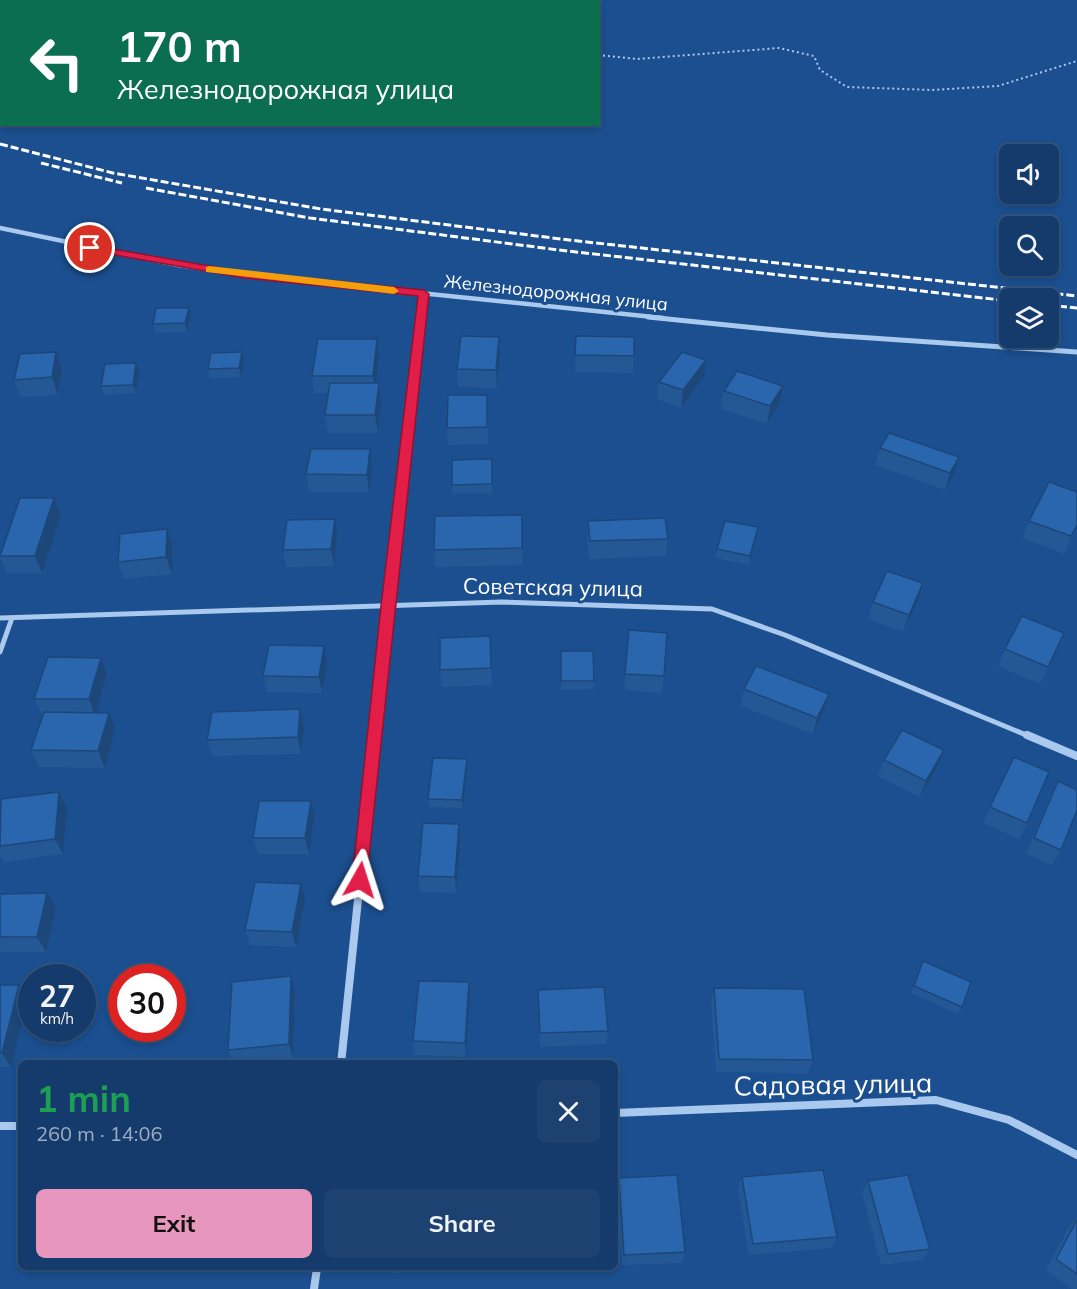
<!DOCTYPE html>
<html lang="en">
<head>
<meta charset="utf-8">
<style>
	:root { --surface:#143b6b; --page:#1d4271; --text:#f1f3f6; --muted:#9dadc1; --line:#33557e; --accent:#e797bd }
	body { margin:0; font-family:Mulish,sans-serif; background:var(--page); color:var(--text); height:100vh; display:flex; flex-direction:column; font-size:22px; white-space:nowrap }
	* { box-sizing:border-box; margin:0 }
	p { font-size:20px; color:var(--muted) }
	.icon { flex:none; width:33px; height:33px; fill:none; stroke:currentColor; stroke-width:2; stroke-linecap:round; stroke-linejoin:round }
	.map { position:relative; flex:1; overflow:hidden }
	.side { position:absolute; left:18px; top:1060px; width:600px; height:210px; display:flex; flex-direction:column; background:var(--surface); border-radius:9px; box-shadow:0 3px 9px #0003,0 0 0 2px var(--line) }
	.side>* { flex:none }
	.hud { position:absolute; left:0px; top:0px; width:600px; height:126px; box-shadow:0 3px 9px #0003,0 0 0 2px var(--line); background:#0b6e4f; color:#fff; overflow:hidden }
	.tools { position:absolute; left:999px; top:144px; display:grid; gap:12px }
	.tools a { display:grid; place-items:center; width:60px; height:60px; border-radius:9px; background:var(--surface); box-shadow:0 3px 9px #0003,0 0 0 2px var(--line); font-size:30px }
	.speed { position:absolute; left:18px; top:964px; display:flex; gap:12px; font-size:30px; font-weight:700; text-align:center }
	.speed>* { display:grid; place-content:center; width:78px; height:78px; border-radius:50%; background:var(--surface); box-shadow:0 3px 9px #0003,0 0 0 2px var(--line); line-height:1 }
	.speed small { font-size:15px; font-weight:400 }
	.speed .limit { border:9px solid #d22; background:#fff; color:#111 }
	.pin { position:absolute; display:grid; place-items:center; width:51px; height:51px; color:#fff; margin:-26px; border:3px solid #fff; border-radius:50%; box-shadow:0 2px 6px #0007 }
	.me { position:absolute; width:66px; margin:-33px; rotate:6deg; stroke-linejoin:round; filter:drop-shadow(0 0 4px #0008) }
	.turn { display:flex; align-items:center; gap:21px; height:126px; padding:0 18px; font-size:27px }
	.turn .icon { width:78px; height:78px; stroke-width:2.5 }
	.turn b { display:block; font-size:42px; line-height:51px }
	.round { display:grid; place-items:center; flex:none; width:63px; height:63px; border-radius:9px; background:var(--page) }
	.overview { display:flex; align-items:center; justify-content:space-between; height:102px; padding:0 18px }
	h1 { font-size:36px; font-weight:700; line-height:45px; color:#1e9e55 }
	.action { display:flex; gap:12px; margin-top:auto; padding:12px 18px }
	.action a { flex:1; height:69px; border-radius:9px; background:var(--accent); color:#111; font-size:24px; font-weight:700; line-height:69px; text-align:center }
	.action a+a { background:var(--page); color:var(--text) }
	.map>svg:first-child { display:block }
</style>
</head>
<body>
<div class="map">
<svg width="1077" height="1289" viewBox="0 0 1077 1289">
	<rect width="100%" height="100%" fill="#1b4f8f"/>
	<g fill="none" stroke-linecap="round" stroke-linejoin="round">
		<!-- path -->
		<polyline stroke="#a9c9ee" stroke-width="2" stroke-dasharray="2 3" stroke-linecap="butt" points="598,55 637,59 779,48 814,56 820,70 847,87 932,90 998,86 1077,61"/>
		<!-- street-far2 -->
		<g stroke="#a9c9ee" stroke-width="4.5">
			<polyline points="0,228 178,265 244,275 663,318"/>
			<polyline points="421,318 424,294"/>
		</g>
		<!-- street-far1 -->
		<g stroke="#a9c9ee" stroke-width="5">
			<polyline points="648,317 827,335 1077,352"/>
			<polyline points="0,618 502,602 712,609 785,635 1031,737"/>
			<polyline points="0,652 12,618"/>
			<polyline points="375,737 421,317"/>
		</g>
		<!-- street -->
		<g stroke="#a9c9ee" stroke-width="8">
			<polyline points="1027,735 1077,756"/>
			<polyline points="341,1064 375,735"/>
			<polyline points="615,1113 936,1100 1009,1120 1077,1155"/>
			<polyline points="0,1126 21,1126"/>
			<polyline points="314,1289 317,1268"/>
		</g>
		<!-- rail -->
		<g stroke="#fff" stroke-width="3" stroke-dasharray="8 3" stroke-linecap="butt">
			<polyline points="0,144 113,173 321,209 569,240 1077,296"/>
			<polyline points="41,163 122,183"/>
			<polyline points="146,188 310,218 559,250 1010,301"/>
			<polyline points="1048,305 1077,308"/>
		</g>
	</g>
	<!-- wall -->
	<g fill="#245895">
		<polygon points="189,308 191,316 187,332 155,333 153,324"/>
		<polygon points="576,336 634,356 633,373 575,372"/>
		<polygon points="499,337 500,355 497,388 458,387 457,369"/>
		<polygon points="56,352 62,369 58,395 21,397 14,380"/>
		<polygon points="379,356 376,383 379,383 381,401 378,433 328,433 325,415 328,393 314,393 312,376"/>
		<polygon points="244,361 241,377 210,378 208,369"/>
		<polygon points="136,363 139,371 136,393 104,395 101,386"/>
		<polygon points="704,377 681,408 657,399 659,382"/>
		<polygon points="783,386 780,403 767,424 721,409 724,391"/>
		<polygon points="488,412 488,444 448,445 447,428"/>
		<polygon points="880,448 959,457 954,474 945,490 875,465"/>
		<polygon points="370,449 372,467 369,492 309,492 306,474"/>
		<polygon points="492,459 492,493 452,493 452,485"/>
		<polygon points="54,498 61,515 42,573 7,573 0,558 0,554"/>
		<polygon points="522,515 522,565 435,567 434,550"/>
		<polygon points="588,521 668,539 666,556 589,559 587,538"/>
		<polygon points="1029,521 1077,526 1064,554 1022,538"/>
		<polygon points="756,536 749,565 716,558 717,549"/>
		<polygon points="337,537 334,566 286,567 283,550"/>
		<polygon points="172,546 172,574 124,579 118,562"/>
		<polygon points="918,600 903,632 868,619 873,602"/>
		<polygon points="629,630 664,676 662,693 624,690"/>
		<polygon points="1064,633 1040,684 998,666 1005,649"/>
		<polygon points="490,636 492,685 442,687 440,670"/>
		<polygon points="324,646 327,663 322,693 267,692 263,676"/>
		<polygon points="561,651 594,681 594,689 561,690"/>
		<polygon points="101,658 107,674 96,712 115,729 105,768 39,767 31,750 43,715 34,699"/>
		<polygon points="744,689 829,694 824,710 813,734 741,706"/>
		<polygon points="300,709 304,726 301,754 212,756 207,740"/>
		<polygon points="1014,757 1027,823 1019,839 983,823"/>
		<polygon points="467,759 467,768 463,808 429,807 428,799"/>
		<polygon points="884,760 938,766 920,797 878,776"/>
		<polygon points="1058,781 1061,850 1052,865 1026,854 1050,797"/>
		<polygon points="59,792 67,808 63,854 4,862 0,855 0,805"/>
		<polygon points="314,817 309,854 258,854 253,838"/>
		<polygon points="460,840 456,893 420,892 418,876"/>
		<polygon points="47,893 56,908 46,952 0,952 0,894"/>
		<polygon points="305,899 296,947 250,945 245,930"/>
		<polygon points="923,961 962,1007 958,1014 911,993"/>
		<polygon points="291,976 295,991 293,1058 234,1064 228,1050"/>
		<polygon points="0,985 28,999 11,1067 0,1067"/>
		<polygon points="714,988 813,1060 808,1073 716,1072 711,1002"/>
		<polygon points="538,990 608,1031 606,1044 540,1047"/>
		<polygon points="470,997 466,1057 415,1055 413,1041"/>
		<polygon points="742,1177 837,1237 831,1248 749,1255 738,1189"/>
		<polygon points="619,1178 685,1252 682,1263 622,1265 617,1190"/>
		<polygon points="868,1181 930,1249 922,1260 881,1265 862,1193"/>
		<polygon points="1077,1218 1077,1289 1072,1289 1046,1270 1069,1227"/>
		<polygon points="390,1268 471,1268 471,1269 391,1273"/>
	</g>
	<!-- shaded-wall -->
	<g fill="#1d4779">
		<polygon points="189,308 191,316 187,332 185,323"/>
		<polygon points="499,337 500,355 497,388 496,370"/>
		<polygon points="377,339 379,356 375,393 373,376"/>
		<polygon points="56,352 62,369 58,395 52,377"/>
		<polygon points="242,352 244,361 241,377 239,368"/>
		<polygon points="706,360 704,377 681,408 683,390"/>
		<polygon points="136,363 139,371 136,393 133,385"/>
		<polygon points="379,383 381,401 378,433 375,415"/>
		<polygon points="783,386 780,403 767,424 770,406"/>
		<polygon points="370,449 372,467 369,492 367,475"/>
		<polygon points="959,457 954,474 945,490 950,473"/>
		<polygon points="54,498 61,515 42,573 35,556"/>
		<polygon points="335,519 337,537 334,566 331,549"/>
		<polygon points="758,527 756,536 749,565 750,556"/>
		<polygon points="167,529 172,546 172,574 166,557"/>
		<polygon points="923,583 918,600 903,632 909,615"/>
		<polygon points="324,646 327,663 322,693 319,677"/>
		<polygon points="101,658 107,674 95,716 89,699"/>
		<polygon points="829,694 824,710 813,734 817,718"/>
		<polygon points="300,709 304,726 301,754 298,737"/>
		<polygon points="109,713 115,729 105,768 98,751"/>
		<polygon points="944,750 938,766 920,797 926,781"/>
		<polygon points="467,759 467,768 463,808 462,800"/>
		<polygon points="59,792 67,808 63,854 55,839"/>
		<polygon points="311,801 314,817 309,854 305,838"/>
		<polygon points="459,824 460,840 456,893 455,877"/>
		<polygon points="301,884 305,899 296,947 292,932"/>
		<polygon points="47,893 56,908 46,952 37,937"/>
		<polygon points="291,976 295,991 293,1058 289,1044"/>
		<polygon points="469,982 470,997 466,1057 465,1043"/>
		<polygon points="19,985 28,999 11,1067 2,1053"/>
	</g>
	<!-- building -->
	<g fill="#2a66ad" stroke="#1d4779" stroke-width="1.5">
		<polygon points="156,308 189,308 185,323 153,324"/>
		<polygon points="461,336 499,337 496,370 457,369"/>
		<polygon points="576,336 634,337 634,356 575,355"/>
		<polygon points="318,339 377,339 373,376 312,376"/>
		<polygon points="56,352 52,377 14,380 20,354"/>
		<polygon points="242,352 239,368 208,369 211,353"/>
		<polygon points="682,352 706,360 683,390 659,382"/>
		<polygon points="136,363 133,385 101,386 105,364"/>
		<polygon points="737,371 783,386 770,406 724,391"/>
		<polygon points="330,383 379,383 375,415 325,415"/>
		<polygon points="448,395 487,395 487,427 447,428"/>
		<polygon points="889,433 959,457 950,473 880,448"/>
		<polygon points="311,449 370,449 367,475 306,474"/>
		<polygon points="492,459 492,484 452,485 452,460"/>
		<polygon points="1049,482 1077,492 1077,525 1071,536 1029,521"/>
		<polygon points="20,498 54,498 35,556 0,556"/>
		<polygon points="522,515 522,548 434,550 435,516"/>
		<polygon points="665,518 668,539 590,541 588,521"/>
		<polygon points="335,519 331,549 283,550 287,520"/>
		<polygon points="725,521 758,527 750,556 717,549"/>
		<polygon points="167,529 166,557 118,562 120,534"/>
		<polygon points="887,571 923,583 909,615 873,602"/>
		<polygon points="1022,616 1064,633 1048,667 1005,649"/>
		<polygon points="629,630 667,633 664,676 625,674"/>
		<polygon points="490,636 491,668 440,670 440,638"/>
		<polygon points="269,645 324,646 319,677 263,676"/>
		<polygon points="561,651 593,651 594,681 561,681"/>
		<polygon points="48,657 101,658 89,699 34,699"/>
		<polygon points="756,666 829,694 817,718 744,689"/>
		<polygon points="300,709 298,737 207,740 212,712"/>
		<polygon points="44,712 109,713 98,751 31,750"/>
		<polygon points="902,730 944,750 926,781 884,760"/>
		<polygon points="1014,757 1049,772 1027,823 990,807"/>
		<polygon points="433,758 467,759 462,800 428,799"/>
		<polygon points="1058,781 1077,790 1077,810 1061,850 1034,838"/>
		<polygon points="59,792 55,839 0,846 1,799"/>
		<polygon points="259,801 311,801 305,838 253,838"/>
		<polygon points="423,823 459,824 455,877 418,876"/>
		<polygon points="255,882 301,884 292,932 245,930"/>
		<polygon points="47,893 37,937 0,937 0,894"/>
		<polygon points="923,961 971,982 962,1007 914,986"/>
		<polygon points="291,976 289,1044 228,1050 232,982"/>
		<polygon points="419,981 469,982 465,1043 413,1041"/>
		<polygon points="0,985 19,985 2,1053 0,1053"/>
		<polygon points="604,987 608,1031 540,1033 538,990"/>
		<polygon points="714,988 804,989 813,1060 719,1059"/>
		<polygon points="823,1170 837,1237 753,1244 742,1177"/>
		<polygon points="677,1175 685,1252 624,1255 619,1178"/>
		<polygon points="908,1175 930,1249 888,1254 868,1181"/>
		<polygon points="1077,1220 1077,1274 1056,1259"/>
	</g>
	<!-- route -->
	<polygon fill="#e11d48" stroke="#92132f" stroke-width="1.5" points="90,245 244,272 424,290 429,294 366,885 360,887 354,885 352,880 381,606 418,296 244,278 87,250 87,246"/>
	<!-- slow -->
	<polygon fill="#f59e0b" points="209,266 394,287 399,291 394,294 206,272 206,267"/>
	<g text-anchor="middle" stroke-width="6" stroke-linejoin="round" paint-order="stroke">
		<!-- far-street labels -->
		<g font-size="18" fill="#fff" stroke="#1b4f8f">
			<text transform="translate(556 293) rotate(6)" y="6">Железнодорожная улица</text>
		</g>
		<!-- street labels -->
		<g font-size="22" fill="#fff" stroke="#1b4f8f">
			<text transform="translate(553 587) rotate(1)" y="8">Советская улица</text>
		</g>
		<!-- near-street labels -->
		<g font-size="27" fill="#fff" stroke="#1b4f8f">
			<text transform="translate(833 1085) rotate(-1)" y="9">Садовая улица</text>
		</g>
	</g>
</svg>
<div class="tools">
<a><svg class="icon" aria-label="sound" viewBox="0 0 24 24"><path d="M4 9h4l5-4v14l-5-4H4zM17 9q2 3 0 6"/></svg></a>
<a><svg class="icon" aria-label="search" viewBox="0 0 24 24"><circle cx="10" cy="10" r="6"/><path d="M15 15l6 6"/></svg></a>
<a><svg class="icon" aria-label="layers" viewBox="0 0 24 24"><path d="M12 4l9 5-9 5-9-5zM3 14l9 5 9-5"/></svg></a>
</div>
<div class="speed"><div>27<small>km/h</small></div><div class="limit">30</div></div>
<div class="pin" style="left:90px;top:248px;background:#d93025"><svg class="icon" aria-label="arrive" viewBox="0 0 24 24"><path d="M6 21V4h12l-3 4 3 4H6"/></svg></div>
<svg class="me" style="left:360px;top:880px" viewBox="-20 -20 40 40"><path d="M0-17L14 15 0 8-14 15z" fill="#e11d48" stroke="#fff" stroke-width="4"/></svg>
<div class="hud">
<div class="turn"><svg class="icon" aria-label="left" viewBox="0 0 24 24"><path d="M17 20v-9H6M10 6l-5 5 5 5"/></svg><div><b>170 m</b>Железнодорожная улица</div></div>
</div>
<section class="side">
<div class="overview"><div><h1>1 min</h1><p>260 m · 14:06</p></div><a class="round"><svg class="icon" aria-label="close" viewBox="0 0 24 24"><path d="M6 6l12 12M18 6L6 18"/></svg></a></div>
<div class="action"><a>Exit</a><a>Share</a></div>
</section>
</div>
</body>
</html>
